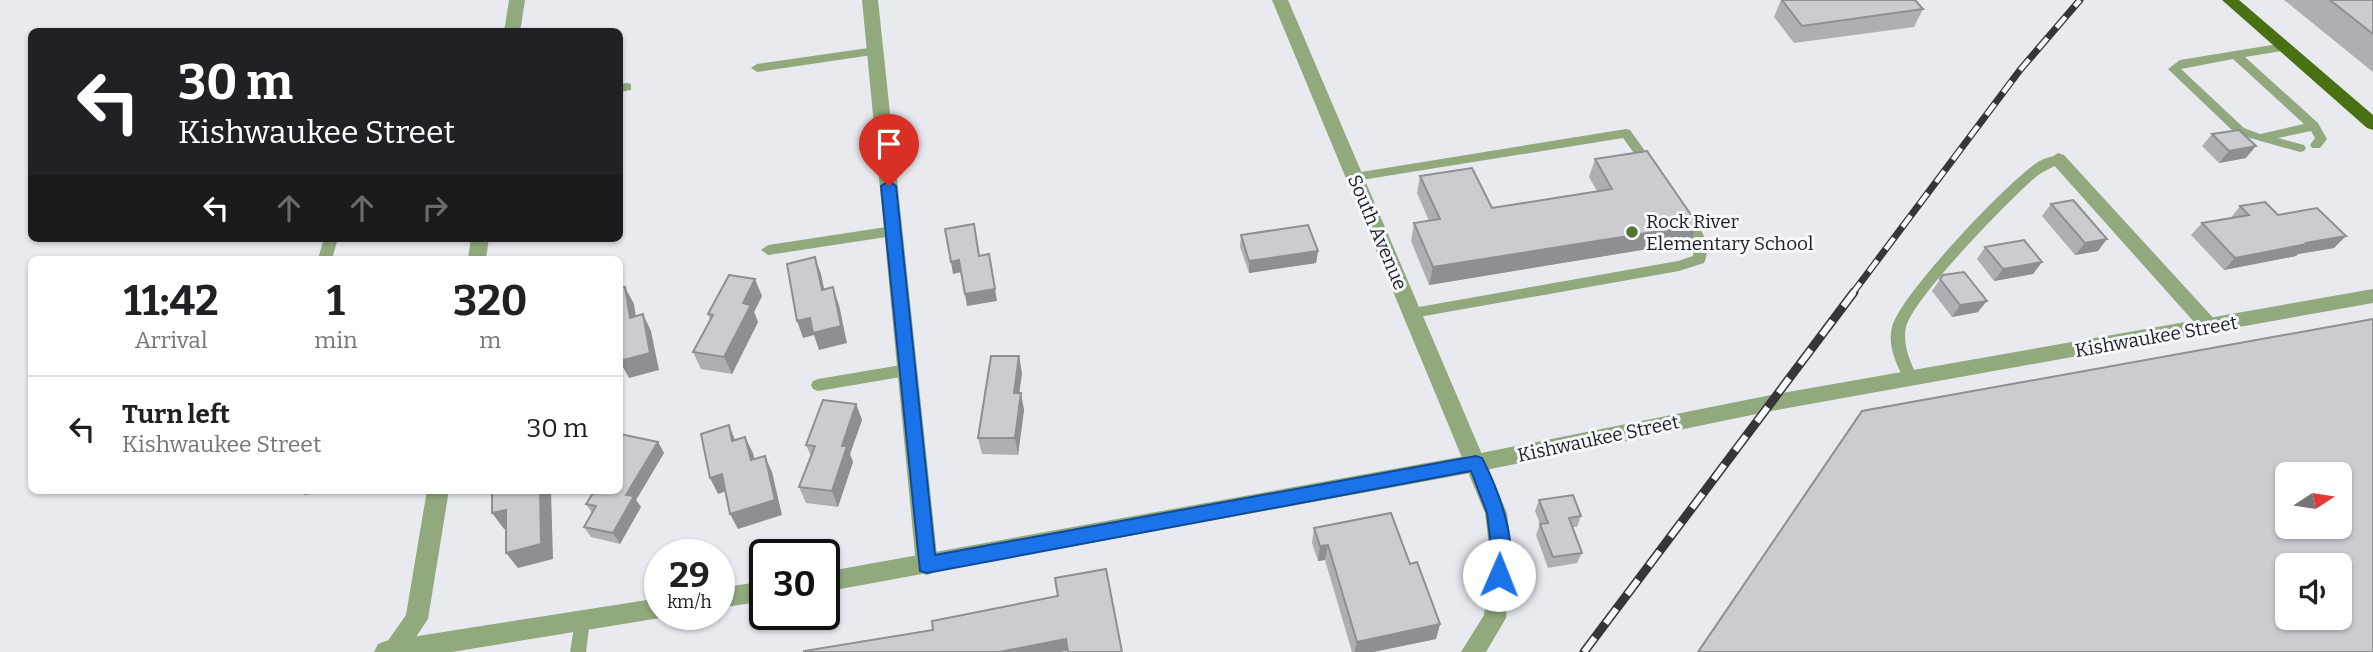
<!DOCTYPE html>
<html lang="en">
<head>
<meta charset="utf-8">
<style>
	:root { --surface:#fff; --page:#f6f6f6; --text:#202124; --muted:#757577; --line:#e0e0e0 }
	body { margin:0; font-family:Bitter,serif; background:var(--page); color:var(--text); height:100vh; display:flex; flex-direction:column; font-size:26px; white-space:nowrap }
	* { box-sizing:border-box; margin:0 }
	p { font-size:23px; color:var(--muted) }
	.icon { flex:none; width:38px; height:38px; fill:none; stroke:currentColor; stroke-width:2; stroke-linecap:round; stroke-linejoin:round }
	.map { position:relative; flex:1; overflow:hidden }
	.details { position:absolute; left:28px; top:256px; width:595px; height:238px; display:flex; flex-direction:column; background:var(--surface); border-radius:10px; box-shadow:0 2px 5px #0004 }
	.details>* { flex:none }
	.banner { position:absolute; left:28px; top:28px; width:595px; height:214px; border-radius:10px; box-shadow:0 2px 5px #0004; background:#202124; color:#fff; overflow:hidden }
	.needle { width:46px; rotate:78deg }
	.tools { position:absolute; left:2275px; top:462px; display:grid; gap:14px }
	.tools a { display:grid; place-items:center; width:77px; height:77px; border-radius:10px; background:var(--surface); box-shadow:0 2px 5px #0004; font-size:35px }
	.speed { position:absolute; left:644px; top:539px; display:flex; gap:14px; font-size:35px; font-weight:700; text-align:center }
	.speed>* { display:grid; place-content:center; width:91px; height:91px; border-radius:50%; background:var(--surface); box-shadow:0 2px 5px #0004; line-height:1 }
	.speed small { font-size:18px; font-weight:400 }
	.speed .limit { border:4px solid #111; border-radius:10px; background:#fff; color:#111 }
	.pin { position:absolute; display:grid; place-items:center; width:60px; height:60px; color:#fff; margin:-72px -30px; border-radius:50% 50% 50% 0; rotate:-45deg; box-shadow:0 0 7px #0007 }
	.pin .icon { rotate:45deg }
	.me { position:absolute; width:77px; margin:-38px; rotate:1deg; stroke-linejoin:round; filter:drop-shadow(0 0 5px #0008) }
	.turn { display:flex; align-items:center; gap:24px; height:147px; padding:0 35px; font-size:32px }
	.turn .icon { width:91px; height:91px; stroke-width:2.5 }
	.turn b { display:block; font-size:49px; line-height:60px }
	.lanes { display:flex; align-items:center; height:66px; padding:0 35px; background:#0003; justify-content:center; gap:35px; direction:ltr }
	.lanes .off { opacity:.35 }
	.eta { display:flex; justify-content:space-evenly; align-items:center; height:119px; text-align:center }
	.eta b { font-size:42px; font-weight:700; line-height:49px }
	ul { padding:0; list-style:none }
	li { display:flex; align-items:center; gap:21px; height:105px; padding:0 35px; border-top:2px solid var(--line) }
	li div { flex:1 }
	li b { display:block; font-size:26px }
	li em { font-style:normal }
	.map>svg:first-child { display:block }
</style>
</head>
<body>
<div class="map">
<svg width="2373" height="652" viewBox="0 0 2373 652">
	<rect width="100%" height="100%" fill="#e8eaf0"/>
	<g fill="none" stroke-linecap="round" stroke-linejoin="round">
		<!-- service -->
		<g fill="#92a97d" fill-rule="evenodd">
			<path d="M2284,43l6,4 -2,3 -43,7 73,66 9,16 -7,9h-8l-2,-3 5,-7 -4,-7 -33,7 26,7 2,3 -2,3 -4,1 -64,-18 -68,-65 12,-9zM2233,59l71,65 -44,10 -16,-6 -63,-59z"/>
			<polygon points="875,47 879,48 879,54 757,72 751,68 757,64"/>
			<polygon points="627,83 631,84 631,90 620,92 620,84"/>
			<polygon points="1626,129 1630,130 1655,165 1657,168 1655,171 1647,171 1623,138 1355,181 1349,177 1355,173"/>
			<path d="M2058,155l4,1 2,3c-6,7 -18,10 -27,17 -26,22 -124,122 -131,151 -4,18 5,36 12,52l-2,4h-10c-9,-17 -19,-37 -14,-56 8,-32 116,-146 146,-165 6,-4 13,-5 20,-7z"/>
			<path d="M1684,211l5,2c11,15 24,30 15,50l-25,8 -266,47 -5,-1 -2,-4 2,-4 5,-1 265,-47 15,-5c3,-17 -7,-27 -16,-40z"/>
			<polygon points="893,226 900,231 893,236 768,255 761,250 768,245"/>
			<polygon points="324,238 338,238 332,259 318,259"/>
			<polygon points="907,364 912,366 914,370 912,374 907,376 818,391 813,389 811,385 813,381 818,379"/>
			<polygon points="582,612 588,615 590,620 586,652 570,652 576,615"/>
		</g>
		<!-- minor -->
		<g fill="#92a97d" fill-rule="evenodd">
			<polygon points="509,0 525,0 520,32 504,32"/>
			<polygon points="862,0 878,0 938,565 935,572 927,575 919,572 916,565"/>
			<polygon points="1272,0 1288,0 1507,513 1512,554 1506,618 1486,652 1461,652 1484,615 1490,554 1485,513"/>
			<polygon points="2058,153 2064,155 2217,322 2220,327 2217,332 2210,334 2203,332 2052,163 2049,159"/>
			<polygon points="471,238 489,238 486,259 468,259"/>
			<polygon points="427,490 449,490 428,619 406,652 380,652 406,615"/>
		</g>
		<!-- tertiary -->
		<g fill="#92a97d" fill-rule="evenodd">
			<polygon points="2373,289 2373,303 1771,411 1476,472 824,592 824,572 1476,454 1771,395"/>
			<polygon points="765,581 765,601 719,608 719,588"/>
			<polygon points="660,598 660,614 668,614 660,618 452,652 374,652 378,644 386,641"/>
		</g>
		<!-- primary -->
		<polygon fill="#497012" fill-rule="evenodd" points="2222,0 2239,0 2373,115 2373,130 2367,128"/>
		<defs>
			<polyline id="rail-far1" points="1852,294 2020,70 2080,0"/>
			<polyline id="rail" points="1584,652 1854,292"/>
		</defs>
		<!-- rail-far1 casing -->
		<use href="#rail-far1" stroke="#363639" stroke-width="7"/>
		<!-- rail casing -->
		<use href="#rail" stroke="#363639" stroke-width="9"/>
		<!-- rail-far1 -->
		<use href="#rail-far1" stroke="#f6f8fe" stroke-width="4.5" stroke-dasharray="14" stroke-linecap="butt"/>
		<!-- rail -->
		<use href="#rail" stroke="#f6f8fe" stroke-width="6" stroke-dasharray="18" stroke-linecap="butt"/>
	</g>
	<!-- wall -->
	<g fill="#aeafb5">
		<polygon points="1781,0 1915,0 1923,9 1914,27 1794,43 1774,17"/>
		<polygon points="2284,0 2373,0 2373,72"/>
		<polygon points="2212,134 2246,158 2219,163 2202,146"/>
		<polygon points="1595,159 1698,225 1690,242 1429,285 1411,241 1414,223 1429,221 1417,193 1420,176 1492,208 1597,191 1589,177"/>
		<polygon points="2051,204 2098,251 2075,255 2042,216"/>
		<polygon points="2240,206 2278,215 2334,248 2298,254 2296,256 2224,270 2191,235 2202,223 2230,219"/>
		<polygon points="1241,235 1318,251 1316,263 1249,273 1240,247"/>
		<polygon points="1985,247 2042,262 2033,274 1994,281 1977,259"/>
		<polygon points="1943,275 1978,312 1952,317 1932,291"/>
		<polygon points="762,296 754,312 758,322 732,374 701,369 693,352 710,319 708,314"/>
		<polygon points="1022,373 1019,393 1024,410 1018,455 982,454 978,438"/>
		<polygon points="856,404 862,420 850,454 853,462 838,507 806,503 799,487 811,456 806,445"/>
		<polygon points="658,442 664,453 636,500 641,507 620,544 591,537 584,527 592,513 586,504"/>
		<polygon points="1539,500 1581,516 1577,527 1572,527 1582,553 1577,563 1548,568 1536,535 1540,524 1535,511"/>
		<polygon points="1314,528 1410,564 1440,624 1436,639 1373,652 1352,652 1325,560 1318,561 1312,543"/>
	</g>
	<!-- shaded-wall -->
	<g fill="#8d8f93">
		<polygon points="2256,146 2246,158 2219,163 2229,151"/>
		<polygon points="1698,225 1690,242 1429,285 1433,267"/>
		<polygon points="2346,236 2334,248 2298,254 2296,256 2224,270 2235,258 2306,243"/>
		<polygon points="2107,239 2098,251 2075,255 2085,243"/>
		<polygon points="1318,251 1316,263 1249,273 1249,261"/>
		<polygon points="815,257 821,274 828,307 822,290"/>
		<polygon points="959,260 962,272 953,274 951,262"/>
		<polygon points="2042,262 2033,274 1994,281 2003,269"/>
		<polygon points="755,279 762,296 754,312 758,322 732,374 724,357 743,303"/>
		<polygon points="625,287 634,304 639,335 630,318"/>
		<polygon points="833,287 839,305 847,343 819,350 814,335 803,338 797,321"/>
		<polygon points="995,289 997,301 967,306 965,294"/>
		<polygon points="1987,301 1978,312 1952,317 1960,305"/>
		<polygon points="643,314 651,331 659,370 629,378 622,365 620,366 620,349"/>
		<polygon points="1019,356 1022,373 1017,410 1014,393"/>
		<polygon points="1021,393 1024,410 1018,455 1015,438"/>
		<polygon points="856,404 862,420 850,454 853,462 838,507 832,491 842,446"/>
		<polygon points="729,425 736,442 732,441"/>
		<polygon points="745,437 753,453 758,476 751,460"/>
		<polygon points="658,442 664,453 636,500 641,507 620,544 613,533 626,495"/>
		<polygon points="765,456 772,472 782,515 738,529 730,514"/>
		<polygon points="722,474 730,490 718,494 710,478"/>
		<polygon points="300,490 334,490 305,495"/>
		<polygon points="540,490 551,490 553,559 518,568 506,553"/>
		<polygon points="506,510 518,525 504,529 492,513"/>
		<polygon points="1328,545 1325,560 1318,561 1320,546"/>
		<polygon points="1440,624 1436,639 1373,652 1354,652 1357,642"/>
		<polygon points="1066,639 1068,651 1060,652 999,652"/>
	</g>
	<!-- building -->
	<g fill="#caccd2" stroke="#8d8f93" stroke-width="2" fill-rule="evenodd">
		<polygon points="1782,0 1915,0 1923,9 1802,26"/>
		<polygon points="2330,0 2373,0 2373,34"/>
		<polygon points="2239,130 2256,146 2229,151 2212,134"/>
		<polygon points="1647,151 1698,225 1433,267 1414,223 1440,219 1420,176 1472,168 1492,208 1612,189 1595,159"/>
		<polygon points="2073,200 2107,239 2085,243 2051,204"/>
		<polygon points="2265,202 2278,215 2317,208 2346,236 2306,243 2307,244 2235,258 2202,223 2249,215 2240,206"/>
		<polygon points="974,224 979,256 989,254 995,289 965,294 959,260 951,262 945,229"/>
		<polygon points="1308,225 1318,251 1249,261 1241,235"/>
		<polygon points="2024,240 2042,262 2003,269 1985,247"/>
		<polygon points="815,257 822,290 833,287 841,326 813,333 810,318 797,321 787,264"/>
		<polygon points="1964,272 1987,301 1960,305 1940,279 1943,275"/>
		<polygon points="729,275 755,279 743,303 751,305 724,357 693,352 713,315 708,314"/>
		<polygon points="625,287 630,318 643,314 650,353 620,361 620,288"/>
		<path d="M2373,319v333h-675l164,-241zM2287,474h53v53h-53zM2287,565h53v53h-53z"/>
		<polygon points="991,356 1019,356 1014,393 1021,393 1015,438 978,438"/>
		<polygon points="823,400 856,404 842,446 847,446 832,491 799,487 815,446 806,445"/>
		<polygon points="729,425 732,441 745,437 751,460 765,456 775,500 730,514 722,474 710,478 701,434"/>
		<polygon points="620,434 658,442 626,495 634,496 613,533 584,527 596,506 586,504 595,490 620,490"/>
		<polygon points="492,490 540,490 541,544 506,553 506,510 492,513"/>
		<polygon points="1573,495 1581,516 1569,518 1582,553 1553,557 1540,524 1548,523 1539,500"/>
		<polygon points="1391,513 1410,564 1417,562 1440,624 1357,642 1328,545 1320,546 1314,528"/>
		<polygon points="1106,569 1122,652 1068,652 1066,639 999,652 804,652 804,651 933,630 932,621 1058,596 1055,578"/>
	</g>
	<!-- route -->
	<path fill="#1a73e8" stroke="#114b97" stroke-width="2" d="M889,181l7,5 39,369 541,-99 6,2c16,31 39,89 24,123l-7,2 -6,-2 -3,-6 2,-21 -5,-41 -16,-42 -544,102 -7,-2 -39,-385z"/>
	<!-- markers -->
	<circle fill="#53752d" stroke="#f6f8fe" stroke-width="2.5" cx="1632" cy="232" r="7"/>
	<g text-anchor="middle" stroke-width="6" stroke-linejoin="round" paint-order="stroke">
		<!-- poi labels -->
		<g font-size="19" fill="#1e1e21" stroke="#f6f8fe" text-anchor="start">
			<text x="1646" y="228">Rock River<tspan x="1646" dy="22">Elementary School</tspan></text>
		</g>
		<!-- street labels -->
		<g font-size="19" fill="#1e1e21" stroke="#f6f8fe">
			<text transform="translate(1378 232) rotate(67)" y="7">South Avenue</text>
			<text transform="translate(2156 336) rotate(-10)" y="7">Kishwaukee Street</text>
			<text transform="translate(1598 438) rotate(-12)" y="7">Kishwaukee Street</text>
		</g>
	</g>
</svg>
<div class="tools">
<a><svg class="needle" viewBox="-14 -14 28 28"><path d="M0-13l5 13h-10z" fill="#e53935"/><path d="M0 13l5-13h-10z" fill="#757577"/></svg></a>
<a><svg class="icon" aria-label="sound" viewBox="0 0 24 24"><path d="M4 9h4l5-4v14l-5-4H4zM17 9q2 3 0 6"/></svg></a>
</div>
<div class="speed"><div>29<small>km/h</small></div><div class="limit">30</div></div>
<div class="pin" style="left:889px;top:186px;background:#d93025"><svg class="icon" aria-label="arrive" viewBox="0 0 24 24"><path d="M6 21V4h12l-3 4 3 4H6"/></svg></div>
<svg class="me" style="left:1499px;top:575px" viewBox="-20 -20 40 40"><circle r="19" fill="#fff"/><path d="M0-13L10 11 0 6-10 11z" fill="#1a73e8"/></svg>
<div class="banner">
<div class="turn"><svg class="icon" aria-label="left" viewBox="0 0 24 24"><path d="M17 20v-9H6M10 6l-5 5 5 5"/></svg><div><b>30 m</b>Kishwaukee Street</div></div>
<div class="lanes"><svg class="icon" aria-label="left" viewBox="0 0 24 24"><path d="M17 20v-9H6M10 6l-5 5 5 5"/></svg><svg class="icon off" aria-label="ahead" viewBox="0 0 24 24"><path d="M12 20V5M6 11l6-6 6 6"/></svg><svg class="icon off" aria-label="ahead" viewBox="0 0 24 24"><path d="M12 20V5M6 11l6-6 6 6"/></svg><svg class="icon off" aria-label="right" viewBox="0 0 24 24"><path d="M7 20v-9h11M14 6l5 5-5 5"/></svg></div>
</div>
<section class="details">
<div class="eta">
<div><b>11:42</b><p>Arrival</p></div>
<div><b>1</b><p>min</p></div>
<div><b>320</b><p>m</p></div>
</div>
<ul>
<li><svg class="icon" aria-label="left" viewBox="0 0 24 24"><path d="M17 20v-9H6M10 6l-5 5 5 5"/></svg><div><b>Turn left</b><p>Kishwaukee Street</p></div><em>30 m</em></li>
</ul>
</section>
</div>
</body>
</html>
